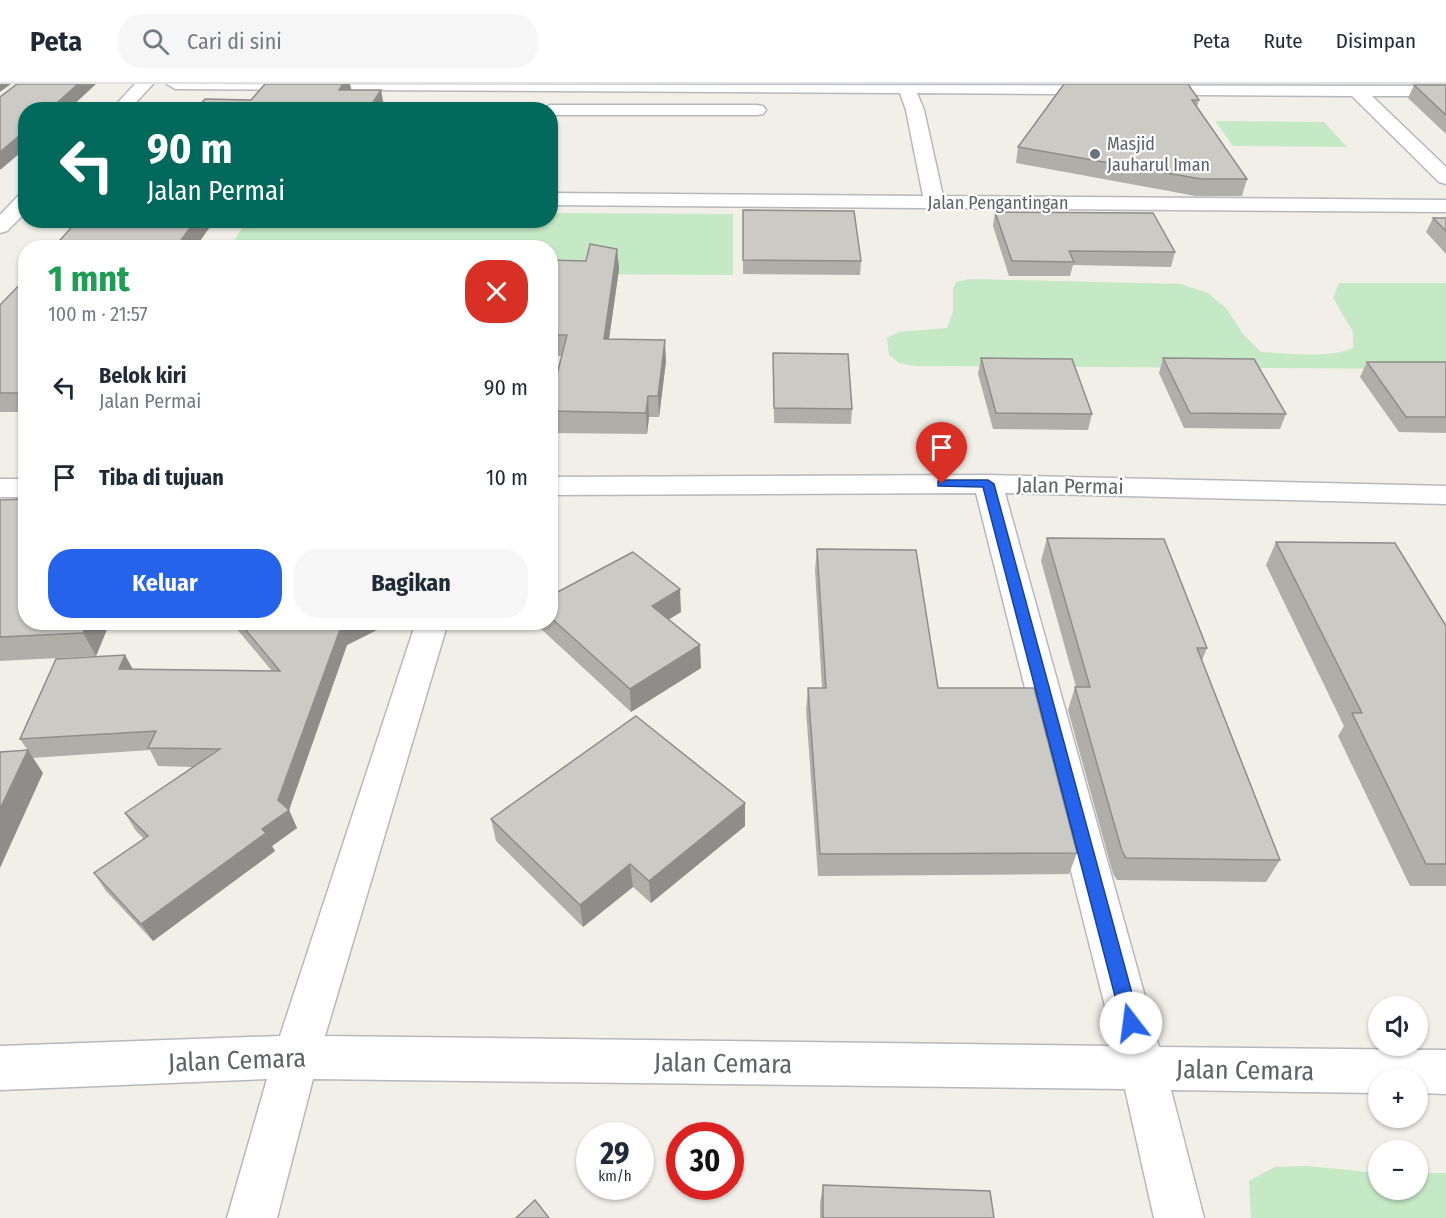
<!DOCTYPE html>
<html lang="id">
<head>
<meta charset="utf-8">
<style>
	:root { --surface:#fff; --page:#f6f6f7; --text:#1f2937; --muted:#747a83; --line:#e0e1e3; --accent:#2563eb }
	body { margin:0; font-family:"Fira Sans Condensed",sans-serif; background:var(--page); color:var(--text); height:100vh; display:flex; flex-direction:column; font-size:22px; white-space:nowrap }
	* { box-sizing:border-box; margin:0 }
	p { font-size:20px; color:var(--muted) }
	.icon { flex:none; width:33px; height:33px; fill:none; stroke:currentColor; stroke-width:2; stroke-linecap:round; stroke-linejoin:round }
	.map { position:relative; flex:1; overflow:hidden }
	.panel { position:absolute; left:18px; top:156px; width:540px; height:390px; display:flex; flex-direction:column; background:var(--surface); border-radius:24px; box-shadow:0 2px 4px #0004 }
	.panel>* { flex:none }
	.hud { position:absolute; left:18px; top:18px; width:540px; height:126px; border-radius:24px; box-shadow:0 2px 4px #0004; background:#00695c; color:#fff; overflow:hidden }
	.controls { position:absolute; left:1368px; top:912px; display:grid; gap:12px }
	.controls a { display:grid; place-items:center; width:60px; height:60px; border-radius:50%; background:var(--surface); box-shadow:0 2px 4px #0004; font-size:30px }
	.speed { position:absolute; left:576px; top:1038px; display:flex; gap:12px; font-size:30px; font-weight:700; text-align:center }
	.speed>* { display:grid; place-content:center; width:78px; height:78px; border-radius:50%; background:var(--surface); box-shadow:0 2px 4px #0004; line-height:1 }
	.speed small { font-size:15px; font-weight:400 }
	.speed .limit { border:9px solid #d22; background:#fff; color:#111 }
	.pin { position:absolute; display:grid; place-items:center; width:51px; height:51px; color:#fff; margin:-62px -26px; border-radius:50% 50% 50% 0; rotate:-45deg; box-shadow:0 0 6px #0007 }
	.pin .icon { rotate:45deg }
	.me { position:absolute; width:66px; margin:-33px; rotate:345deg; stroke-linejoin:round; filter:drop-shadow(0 0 4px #0008) }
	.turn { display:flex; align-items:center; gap:21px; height:126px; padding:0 30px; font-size:27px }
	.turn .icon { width:78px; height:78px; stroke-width:2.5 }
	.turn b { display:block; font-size:42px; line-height:51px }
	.round { display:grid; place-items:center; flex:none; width:63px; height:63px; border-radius:24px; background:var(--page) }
	.headline { display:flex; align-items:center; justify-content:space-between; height:102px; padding:0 30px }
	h1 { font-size:36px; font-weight:700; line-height:45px; color:#1e9e55 }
	.primary-button { display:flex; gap:12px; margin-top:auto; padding:12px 30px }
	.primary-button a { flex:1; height:69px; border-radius:24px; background:var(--accent); color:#fff; font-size:24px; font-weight:700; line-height:69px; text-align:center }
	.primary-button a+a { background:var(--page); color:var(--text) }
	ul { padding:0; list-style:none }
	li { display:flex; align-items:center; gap:18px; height:90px; padding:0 30px }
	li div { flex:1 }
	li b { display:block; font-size:22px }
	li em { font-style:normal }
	header { display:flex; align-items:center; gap:36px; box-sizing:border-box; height:84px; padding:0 30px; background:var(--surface); border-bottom:2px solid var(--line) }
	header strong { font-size:28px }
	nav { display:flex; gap:33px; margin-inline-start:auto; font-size:21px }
	.search { width:420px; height:54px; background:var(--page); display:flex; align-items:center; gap:15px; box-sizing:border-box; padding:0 21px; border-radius:24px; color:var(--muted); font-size:22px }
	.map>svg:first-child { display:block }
</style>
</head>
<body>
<header>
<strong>Peta</strong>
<div class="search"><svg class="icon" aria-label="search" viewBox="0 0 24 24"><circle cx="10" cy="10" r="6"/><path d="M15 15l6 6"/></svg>Cari di sini</div>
<nav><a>Peta</a><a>Rute</a><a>Disimpan</a></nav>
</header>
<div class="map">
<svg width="1446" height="1134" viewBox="0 0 1446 1134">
	<rect width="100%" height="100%" fill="#f1efe8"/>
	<!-- green -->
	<g fill="#c5e8c5">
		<polygon points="1215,37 1324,38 1347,63 1233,62"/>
		<polygon points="551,129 733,130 733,191 551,190 550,164 229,164 247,137 550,136"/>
		<path d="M970,195l210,5 28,9 19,16 16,25 18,18c29,1 65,7 92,-4v-16l-20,-34 6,-15h107v86l-531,-3 -16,-3 -10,-8 -2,-17 12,-6 48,-4 6,-16v-23l3,-7z"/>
		<polygon points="1307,1082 1378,1089 1378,1106 1418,1106 1418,1089 1446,1089 1446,1134 1251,1134 1249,1097 1275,1083"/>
	</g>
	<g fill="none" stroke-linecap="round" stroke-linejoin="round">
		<defs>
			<g id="minor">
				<polygon points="135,0 153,0 129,26 111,26"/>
				<polygon points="167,0 1446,2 1446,12 1372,12 1446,83 1446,100 1439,98 1352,12 917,9 924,26 943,112 1446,116 1446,128 550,121 550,109 923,112 906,26 900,9 175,5"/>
				<polygon points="550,21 757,21 763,22 766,26 763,30 757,31 550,31 550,26 542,26"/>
				<polygon points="26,109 26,128 7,147 0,149 0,131 19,111"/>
				<polygon points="988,391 1446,402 1446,420 1005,409 1159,963 1446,966 1446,1010 1418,1009 1418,994 1378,994 1378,1009 1171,1006 1204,1134 1154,1134 1125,1005 313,995 277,1134 227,1134 267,995 0,1006 0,962 280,952 416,538 448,538 325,952 1115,962 976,409 550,411 550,393"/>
				<rect x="0" y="395" width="26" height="18"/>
			</g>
		</defs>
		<!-- minor casing -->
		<use href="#minor" stroke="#b5b8bc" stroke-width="3"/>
		<!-- minor -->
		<use href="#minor" fill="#fff" fill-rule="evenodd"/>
	</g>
	<!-- wall -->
	<g fill="#afaea9">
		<polygon points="1064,0 1199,16 1197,23 1247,95 1242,112 1196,112 1016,79 1018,63"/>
		<polygon points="1414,1 1446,1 1446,50 1408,14"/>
		<polygon points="743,126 861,177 860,191 743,190"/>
		<polygon points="995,128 1175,168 1171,183 1073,181 1070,192 1009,192 993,142"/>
		<polygon points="1433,134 1446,134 1446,170 1426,148"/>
		<polygon points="617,165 619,185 609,255 666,277 659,333 649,333 647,350 551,349 550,318 562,272 550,272 550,176 586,177"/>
		<polygon points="26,194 26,328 0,328 0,221"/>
		<polygon points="773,269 852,325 851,340 774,339"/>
		<polygon points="981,274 1092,330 1088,346 993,345 978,290"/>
		<polygon points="1163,274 1286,330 1280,345 1184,344 1159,289"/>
		<polygon points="1367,278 1446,278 1446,349 1399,348 1360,293"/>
		<polygon points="0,416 26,538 110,538 96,572 0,577"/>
		<polygon points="1047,454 1207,564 1202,576 1280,776 1266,798 1117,796 1113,790 1068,626 1075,603 1076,603 1041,477"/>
		<polygon points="1276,458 1446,542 1446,802 1410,802 1338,652 1344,642 1266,481"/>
		<polygon points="817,465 938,604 1077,769 1069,790 818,792 806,626 808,604 822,604 815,486"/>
		<polygon points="550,512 681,528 669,535 701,584 631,628 539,543 539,538 550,538"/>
		<polygon points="231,538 387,538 387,541 347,561 289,726 297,744 272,762 275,767 153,857 106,807 94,789 144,755 136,747 125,729 193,683 158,682 150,666 32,674 43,689 20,655 125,571 133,585 272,587"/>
		<polygon points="491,735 745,742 651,819 633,803 583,843 496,757"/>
		<polygon points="823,1101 994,1134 820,1134 820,1119"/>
	</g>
	<!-- shaded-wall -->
	<g fill="#8f8d8a">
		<polygon points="0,0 11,0 0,8"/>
		<polygon points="78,0 96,0 68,26 49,26"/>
		<polygon points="343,0 350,0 352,8 339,6"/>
		<polygon points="381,6 384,22 382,26 368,26"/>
		<polygon points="26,46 26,64 0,86 0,68"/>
		<polygon points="196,136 215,136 195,164 175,164"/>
		<polygon points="617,165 619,185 606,276 604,255"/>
		<polygon points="665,256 666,277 659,333 658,312"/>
		<polygon points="648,312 649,333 647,350 646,329"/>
		<polygon points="680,505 681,528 653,545 652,522"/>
		<polygon points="88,538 110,538 96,572 83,549"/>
		<polygon points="349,538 387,538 387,541 347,561 289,726 297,744 272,762 275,767 153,857 141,840 262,745 278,716 341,543"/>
		<polygon points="700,561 701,584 631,628 630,605"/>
		<polygon points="125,571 135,590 119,585"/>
		<polygon points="28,666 43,689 0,784 0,725"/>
		<polygon points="745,719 745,742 651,819 649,797"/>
		<polygon points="630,780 633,803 583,843 580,821"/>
	</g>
	<!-- building -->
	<g fill="#cccac5" stroke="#8f8d8a" stroke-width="1.5">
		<polygon points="17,0 78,0 49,26 26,26 26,46 0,68 0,13"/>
		<polygon points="265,0 343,0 339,6 381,6 368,26 195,26 205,15 251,16"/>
		<polygon points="1064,0 1188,0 1199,16 1192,16 1247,95 1201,95 1018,63"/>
		<polygon points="1414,1 1446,1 1446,31"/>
		<polygon points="743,126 854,127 861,177 743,176"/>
		<polygon points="995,128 1153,129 1175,168 1069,167 1074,178 1012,177"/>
		<polygon points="1433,134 1446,134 1446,147"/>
		<polygon points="78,136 196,136 175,164 53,164"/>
		<polygon points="590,160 617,165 604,255 665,256 658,312 648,312 646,329 550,327 550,318 567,251 550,251 550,176 586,177"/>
		<polygon points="26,194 26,309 0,309 0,221"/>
		<polygon points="773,269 848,270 852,325 774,324"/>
		<polygon points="981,274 1072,275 1092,330 996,329"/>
		<polygon points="1163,274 1254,275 1286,330 1190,329"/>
		<polygon points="1367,278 1446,278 1446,333 1406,333"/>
		<polygon points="26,415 26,538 88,538 83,549 0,553 0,416"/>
		<polygon points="1047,454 1164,455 1207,564 1197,564 1280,776 1126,774 1122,767 1075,603 1090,603"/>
		<polygon points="1276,458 1395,459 1446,542 1446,780 1426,780 1352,629 1362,629"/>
		<polygon points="817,465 916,466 938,604 1034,604 1077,769 820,770 808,604 826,604"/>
		<polygon points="633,468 680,505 652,522 700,561 630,605 550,533 550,512"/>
		<polygon points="239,538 349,538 341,543 278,716 289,726 262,745 266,749 141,840 94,789 148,752 125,729 220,665 148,664 156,647 20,655 56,575 125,571 119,585 280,587"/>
		<polygon points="636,632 745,719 649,797 630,780 580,821 491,735"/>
		<polygon points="28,666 0,725 0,668"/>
		<polygon points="823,1101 990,1107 994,1134 823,1134"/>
		<polygon points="535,1116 549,1134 516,1134"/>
	</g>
	<!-- route -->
	<polygon fill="#2563eb" stroke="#184099" stroke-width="1.5" points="942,396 988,396 994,400 1140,939 1137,945 1131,948 1124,945 1122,939 983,403 938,402 938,397"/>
	<!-- markers -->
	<circle fill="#6b7280" stroke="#fff" stroke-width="2" cx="1095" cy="70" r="6"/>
	<g text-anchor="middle" stroke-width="4.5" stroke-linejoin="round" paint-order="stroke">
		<!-- far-worship labels -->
		<g font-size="18" fill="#5b616d" stroke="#fff" text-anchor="start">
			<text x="1107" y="66">Masjid<tspan x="1107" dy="21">Jauharul Iman</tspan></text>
		</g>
		<!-- far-street labels -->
		<g font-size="18" fill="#5f6368" stroke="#fff">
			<text x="998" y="125">Jalan Pengantingan</text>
		</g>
		<!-- street labels -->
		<g font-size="21" fill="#5f6368" stroke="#fff">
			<text transform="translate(1070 402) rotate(1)" y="7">Jalan Permai</text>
		</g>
		<!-- near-street labels -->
		<g font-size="26" fill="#5f6368" stroke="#fff">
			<text transform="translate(237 976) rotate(-2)" y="9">Jalan Cemara</text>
			<text transform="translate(723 979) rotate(1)" y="9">Jalan Cemara</text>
			<text transform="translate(1245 986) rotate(1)" y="9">Jalan Cemara</text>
		</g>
	</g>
</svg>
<div class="controls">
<a><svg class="icon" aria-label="sound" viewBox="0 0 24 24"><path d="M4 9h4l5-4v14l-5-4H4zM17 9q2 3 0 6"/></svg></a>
<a>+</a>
<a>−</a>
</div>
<div class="speed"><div>29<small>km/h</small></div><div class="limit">30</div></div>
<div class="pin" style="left:942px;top:400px;background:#d93025"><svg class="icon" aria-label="arrive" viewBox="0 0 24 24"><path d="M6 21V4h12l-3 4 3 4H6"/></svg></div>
<svg class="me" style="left:1131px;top:939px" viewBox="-20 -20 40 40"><circle r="19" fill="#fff"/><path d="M0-13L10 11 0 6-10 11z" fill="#2563eb"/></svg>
<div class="hud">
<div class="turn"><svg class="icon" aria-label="left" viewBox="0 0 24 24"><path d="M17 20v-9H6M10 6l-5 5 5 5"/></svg><div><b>90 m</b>Jalan Permai</div></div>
</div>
<section class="panel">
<div class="headline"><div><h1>1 mnt</h1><p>100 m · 21:57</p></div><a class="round" style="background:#d93025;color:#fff"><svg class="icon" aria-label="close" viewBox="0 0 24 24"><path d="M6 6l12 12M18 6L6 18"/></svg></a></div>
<ul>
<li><svg class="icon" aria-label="left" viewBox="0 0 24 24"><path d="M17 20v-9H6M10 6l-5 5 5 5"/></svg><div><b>Belok kiri</b><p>Jalan Permai</p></div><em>90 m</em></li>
<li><svg class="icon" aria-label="arrive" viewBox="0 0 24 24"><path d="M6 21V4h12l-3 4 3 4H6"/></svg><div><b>Tiba di tujuan</b></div><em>10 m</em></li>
</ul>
<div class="primary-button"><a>Keluar</a><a>Bagikan</a></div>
</section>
</div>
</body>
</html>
